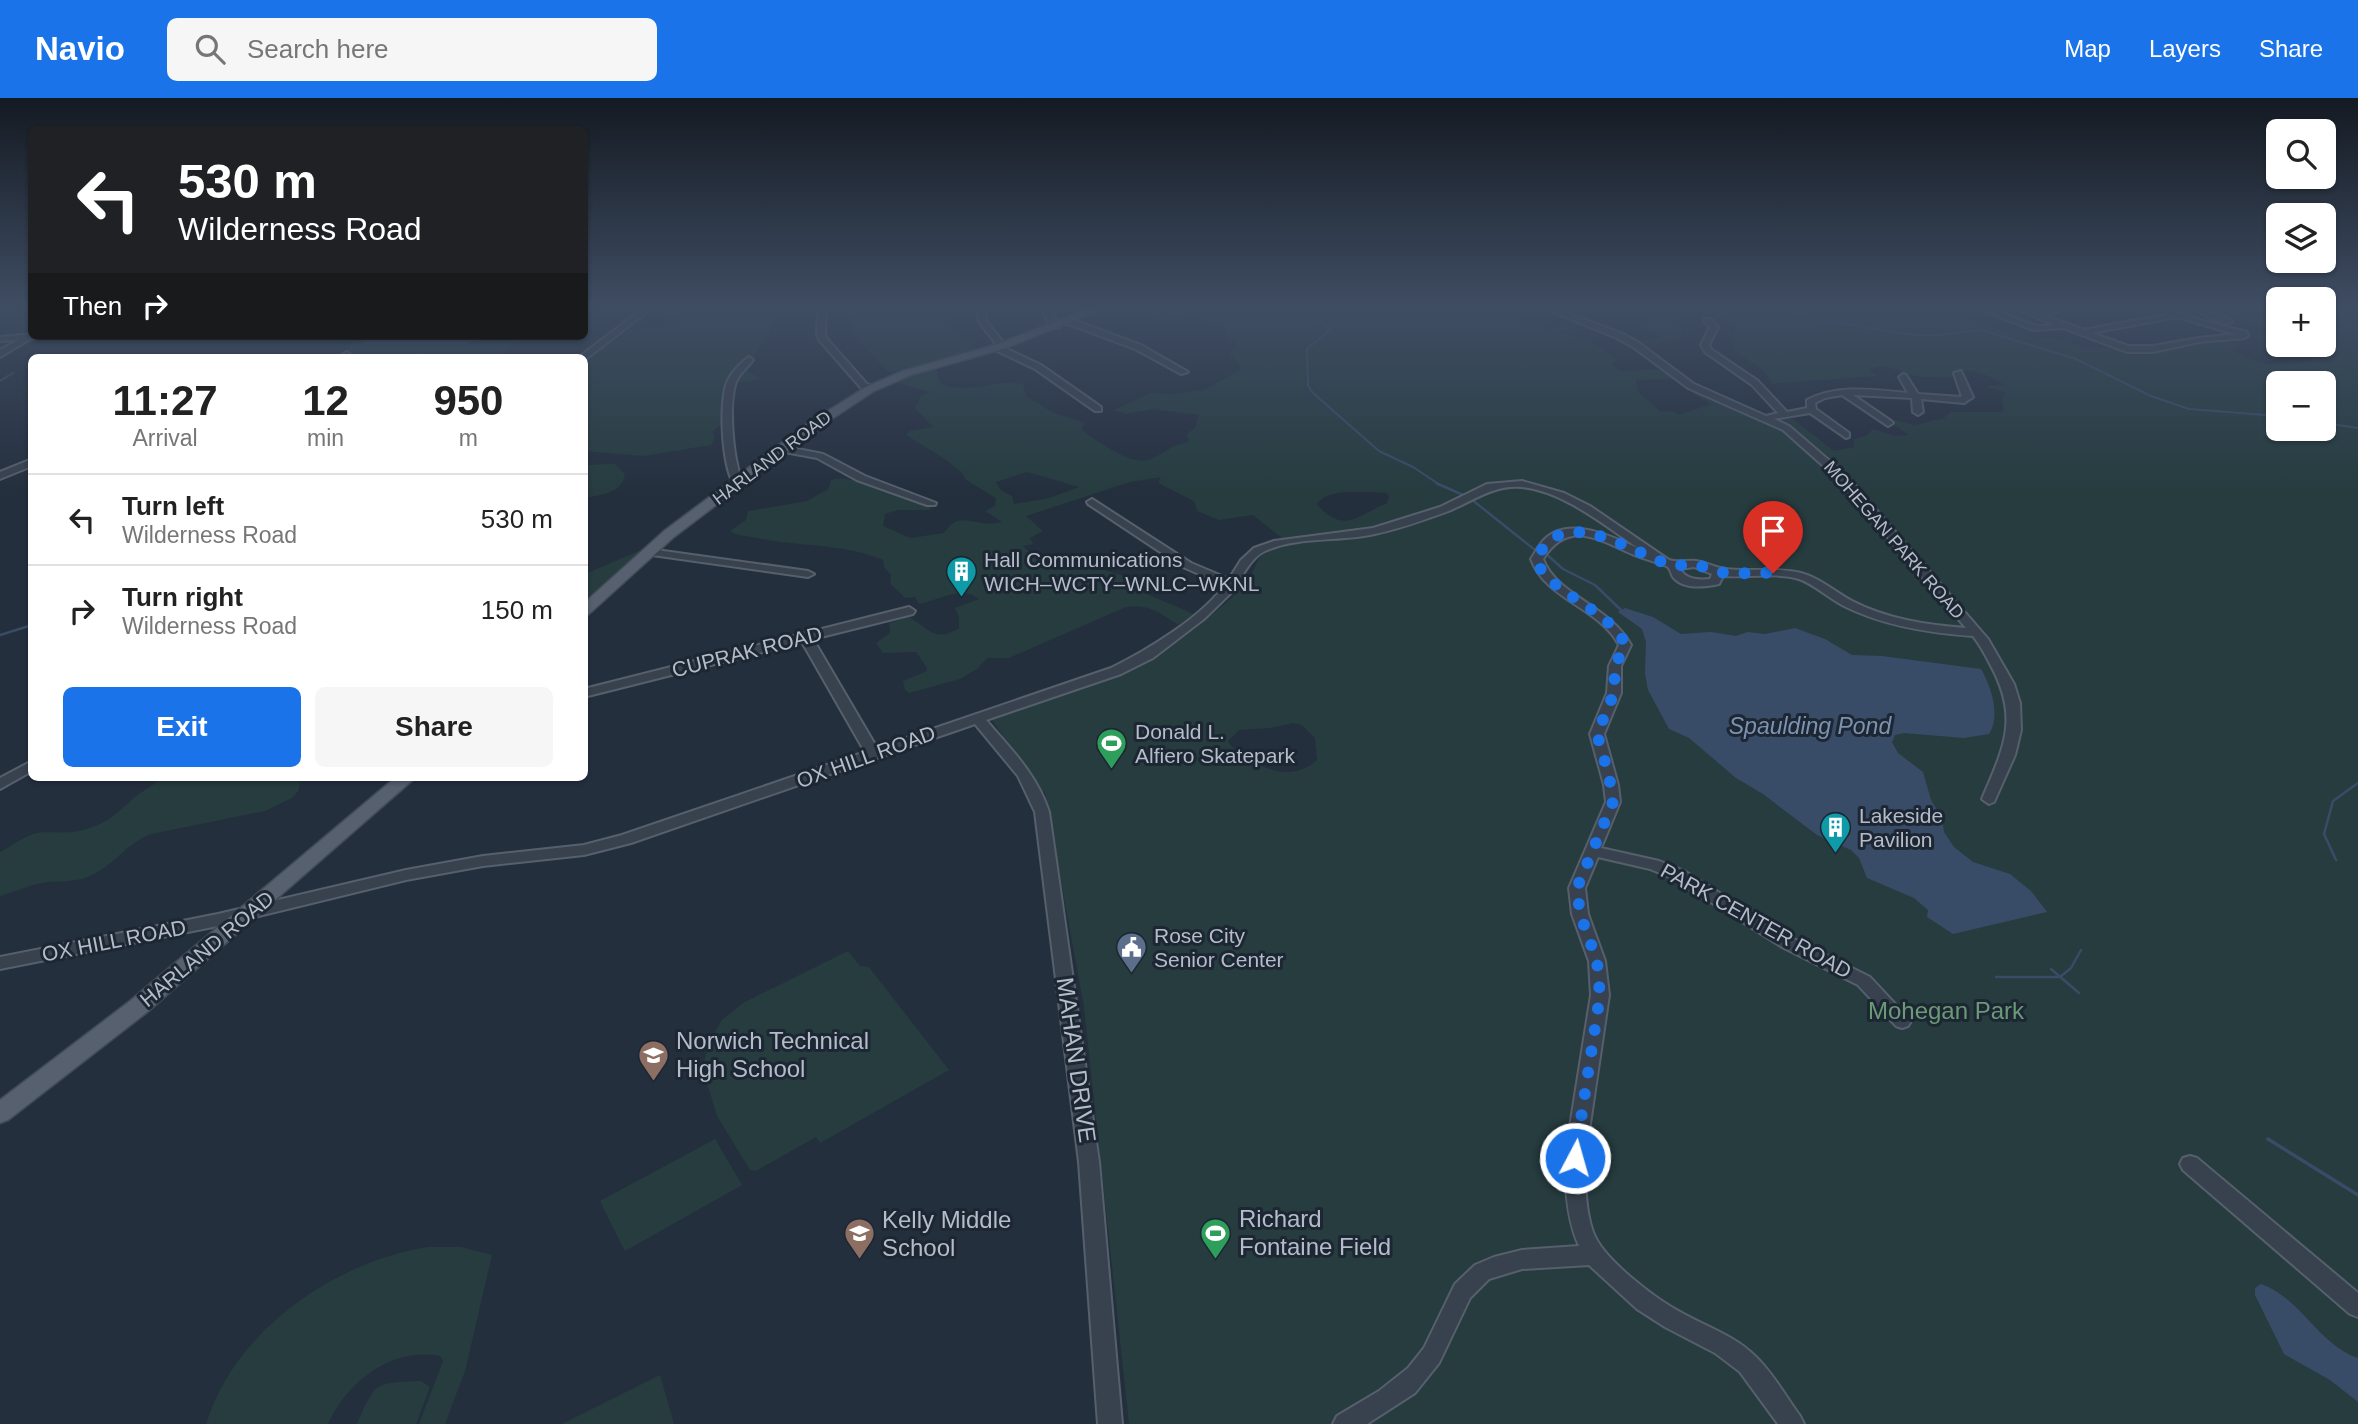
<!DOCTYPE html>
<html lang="en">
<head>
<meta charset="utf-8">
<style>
	:root { --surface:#fff; --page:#f6f6f6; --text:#222; --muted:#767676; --line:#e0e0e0; --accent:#1a73e8 }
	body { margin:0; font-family:Arial,sans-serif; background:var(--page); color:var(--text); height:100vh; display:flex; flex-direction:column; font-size:26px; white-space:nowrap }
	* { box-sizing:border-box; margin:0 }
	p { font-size:23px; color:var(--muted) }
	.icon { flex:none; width:38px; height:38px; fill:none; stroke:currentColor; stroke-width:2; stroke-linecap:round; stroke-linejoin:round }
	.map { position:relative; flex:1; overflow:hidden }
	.side { position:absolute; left:28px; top:256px; width:560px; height:427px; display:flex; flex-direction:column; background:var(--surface); border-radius:10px; box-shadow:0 2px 5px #0004 }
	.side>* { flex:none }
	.hud { position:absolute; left:28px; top:28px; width:560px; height:214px; border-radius:10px; box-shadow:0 2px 5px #0004; background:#202124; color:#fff; overflow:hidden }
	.tools { position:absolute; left:2266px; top:21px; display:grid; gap:14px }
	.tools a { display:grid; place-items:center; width:70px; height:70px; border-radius:10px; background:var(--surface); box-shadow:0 2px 5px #0004; font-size:35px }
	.pin { position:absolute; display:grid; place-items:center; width:60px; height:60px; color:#fff; margin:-72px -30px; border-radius:50% 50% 50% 0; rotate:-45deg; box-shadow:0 0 7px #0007 }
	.pin .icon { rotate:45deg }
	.me { position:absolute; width:77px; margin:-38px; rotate:6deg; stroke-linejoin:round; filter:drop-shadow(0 0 5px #0008) }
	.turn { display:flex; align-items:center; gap:24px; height:147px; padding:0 35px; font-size:32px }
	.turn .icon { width:91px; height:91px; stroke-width:2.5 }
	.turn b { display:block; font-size:49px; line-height:60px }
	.then { display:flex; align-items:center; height:66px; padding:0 35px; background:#0003; gap:14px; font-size:26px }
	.eta { display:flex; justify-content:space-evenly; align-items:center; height:119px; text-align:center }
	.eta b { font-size:42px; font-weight:800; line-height:49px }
	.cta { display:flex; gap:14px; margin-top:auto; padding:14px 35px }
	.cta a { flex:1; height:80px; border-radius:10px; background:var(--accent); color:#fff; font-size:28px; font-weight:800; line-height:80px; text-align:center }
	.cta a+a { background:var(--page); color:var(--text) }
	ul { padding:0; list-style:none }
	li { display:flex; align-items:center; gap:21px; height:91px; padding:0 35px; border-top:2px solid var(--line) }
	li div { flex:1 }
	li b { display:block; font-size:26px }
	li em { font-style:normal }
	header { display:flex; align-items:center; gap:42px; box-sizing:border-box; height:98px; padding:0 35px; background:var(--accent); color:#fff }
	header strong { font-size:33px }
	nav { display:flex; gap:38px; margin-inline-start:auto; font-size:24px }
	.search { width:490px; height:63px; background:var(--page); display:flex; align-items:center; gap:18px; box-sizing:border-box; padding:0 24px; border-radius:10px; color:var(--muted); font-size:26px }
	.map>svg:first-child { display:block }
</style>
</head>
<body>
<header>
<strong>Navio</strong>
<div class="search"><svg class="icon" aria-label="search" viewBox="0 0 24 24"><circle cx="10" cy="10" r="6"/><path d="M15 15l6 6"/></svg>Search here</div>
<nav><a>Map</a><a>Layers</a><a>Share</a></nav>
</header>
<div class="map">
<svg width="2358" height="1326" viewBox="0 0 2358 1326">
	<rect width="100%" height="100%" fill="#242f3e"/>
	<!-- green -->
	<g fill="#263c3f" fill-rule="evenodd">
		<path d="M661,208l118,1c2,12 -26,52 -36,62l19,10 -28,5 -14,41 -8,7 3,6 -4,7 -67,11 -59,-5v-43l3,-12 -3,-5v-28l45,-34 42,-4 4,-6 -26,-4z"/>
		<polygon points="850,208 948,208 952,228 977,251 890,275 851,235 851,216 847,213"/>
		<path d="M1190,208h295l63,23 26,-8 9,4 -24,8c22,4 41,12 57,27l-4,5 8,6 40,-2 16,10 -40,1 2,12 23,20 13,-1 5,4 32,-11 -19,-10 4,-1 59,26h38l41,32 20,-4v-8l12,-3 7,-7 22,7 14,-1 -16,-11 1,-4 21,5 29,-7 7,-6h50l3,-3 -2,-9 4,-7 -22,-7 20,-1c-14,-11 -32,-16 -49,-15l-1,6 -4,1c-11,-1 -23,1 -34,-1 -14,-3 -33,-15 -47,-6l8,6 -105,8c-2,-3 -3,-7 -6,-10 -12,-17 -46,-19 -29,-45l-23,-15 -31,-4v7l-6,4 5,8 -2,9 -40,7 -3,-3 24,-5 -24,-12 18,-10 -13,-8 293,-1 60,22 42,10h17l29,9 81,3 61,-10 17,6 -12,4c34,17 50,19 88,8l-64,-21 16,-7 -76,-24h84v39h46v-39h34v1118h-1229l-45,-417 -39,-213 -54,-75c15,-5 28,-11 44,-16 50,-17 100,-31 143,-62 21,-15 43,-33 62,-51 22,-21 6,-31 41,-45l2,-6 -30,-24 -34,5 -22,-9 -3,-10 -32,-16 -4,-3 3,-5 -31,5 -104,34 17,15 -13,7 3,6 -10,2 11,10 30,10 5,-7 64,20 12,8 4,8 45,19 -16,11c-15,-11 -31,-22 -52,-18l-117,51h-22l-10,11 -17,10 -51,14 -4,-3 -2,-9 24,-10v-3l-11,-16 -33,1 -7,-10 14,-10 -1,-10 20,-6c19,10 25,27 50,11v-11l-4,-9 24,-9c-17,-14 -41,1 -60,5l-4,-7 -10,1 -15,-15 1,-8 -7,-8 -1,-7c-39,-17 -85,-13 -126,-22 -10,-2 -19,-2 -27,-7l16,-11 2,-9 59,-10 21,-12 3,-9c23,-7 78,18 101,27l-3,3h-31l-13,4 -2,12 27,12 34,-5c17,-25 29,-4 58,-11l-17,-11 10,-5 1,-8 -30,-18 -4,-7 -14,-12 -42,-26 4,-4 23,-4 -18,-19 5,-11 9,-5 -35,-10 35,-13 8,2 3,12c24,13 58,-5 83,1l3,12 26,16 32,11 -2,7c14,11 48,35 66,30 9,-3 17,-9 25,-13 5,-3 10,-2 16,-6l-2,-7 8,-6 4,-13 -47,-6 -26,5 -12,-4 36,-17 23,1 31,-4 36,-20v-6l-10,-10 8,-11 -11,-6 -1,-8 -22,-6 -8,-8 -34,6 -26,-9 12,-4zM2278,285h46v46h-46zM1027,374l52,15 -30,11 -35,6 -2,-8 -11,-6 -5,-8zM1367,394l19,1 3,4 -2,6c-27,11 -43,33 -70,1 9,-14 34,-12 50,-12zM1293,625l9,2 13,13 2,22c-25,22 -54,10 -77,-7 -6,-5 -9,-6 -12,-12l11,-11 32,-2z"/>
		<polygon points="361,238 517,238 500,259 336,259"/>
		<path d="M615,366l10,10c-3,20 -23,20 -40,24v-33z"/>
		<polygon points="648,449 585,505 585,476"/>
		<path d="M160,679h140l-1,13 -7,8 -27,13 -114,23c-24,9 -36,30 -59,41 -14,7 -29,6 -44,7 -16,2 -32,9 -48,14v-44c14,-7 27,-19 44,-20 14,0 28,2 42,-3 23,-6 33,-18 49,-32 9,-7 19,-11 25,-20z"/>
		<polygon points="848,853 860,868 869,869 949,972 820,1045 816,1039 756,1073 750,1072 717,1018 702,969 712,939 722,922 743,905"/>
		<polygon points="715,1041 742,1087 625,1153 600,1103"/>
		<path d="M428,1149h33l31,8 -27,116 -20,53h-26l24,-63 -3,-5c-49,-9 -93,26 -112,68h-122c29,-94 128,-162 222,-177z"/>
		<polygon points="660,1277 674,1326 562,1326"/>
		<path d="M421,1283l9,6 -14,37h-59c19,-43 17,-41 64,-43z"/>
	</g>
	<!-- water -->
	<g fill="#394c67">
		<polygon points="370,238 487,238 466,246 362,246"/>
		<path d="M1625,510l28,9 28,17 30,-2 25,4 12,-4 17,2 30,-6 30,11 27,16 30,1 99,13c10,17 20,47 8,65l-25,4 -60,-5 -9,2 -3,7 6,11 25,19 8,28 11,18 2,14 10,15 19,15 37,12 21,17 16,21 -94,22 -26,-17 1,-7 -14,-12 -47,-20 -8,-20 -8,-8 -34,-15 -54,-41 -27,-16 -47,-40 -20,-9 -21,-39 -3,-17 1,-31 -4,-13 -24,-17z"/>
		<path d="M2261,1186c40,14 58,61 97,74v44l-28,-22 -46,-26 -29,-59v-7z"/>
	</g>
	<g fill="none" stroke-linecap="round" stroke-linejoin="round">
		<!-- stream-far2 -->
		<g stroke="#394c67" stroke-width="2">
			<polyline points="1311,208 1314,220 1331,231 1307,251 1308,288 1313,295 1379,353 1413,369 1440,387"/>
			<polyline points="1774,208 1822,222 1906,236 1929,238 1981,232 2076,261 2151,298 2189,311 2278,318"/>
			<polyline points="417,259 420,256"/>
			<polyline points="0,283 13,275"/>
			<polyline points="2324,325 2358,330"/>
		</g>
		<!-- stream-far1 -->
		<g stroke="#394c67" stroke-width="2.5">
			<polyline points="1436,385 1463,397"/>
			<polyline points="1471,401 1535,452"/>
			<polyline points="1545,455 1563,471 1595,487 1622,513"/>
			<polyline points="0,537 32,527"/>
			<polyline points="2336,762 2324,736 2333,703 2358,685"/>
			<polyline points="2051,871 2079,895"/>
			<polyline points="1996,879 2060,879 2071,870 2081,852"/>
		</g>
		<!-- stream -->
		<polyline stroke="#394c67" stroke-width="3.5" points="2268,1041 2358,1097"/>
		<defs>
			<g id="minor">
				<polygon points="646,208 655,208 586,261 579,259"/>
				<polygon points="818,208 826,208 825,237 828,242 867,286 873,289 873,293 861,290 820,243 817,237"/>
				<polygon points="976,208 984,208 987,224 1006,248 1005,250 1041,267 1101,309 1101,313 1095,313 1035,271 993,251 993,247 997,247 979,224"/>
				<path d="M1042,208h8l9,22c-12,1 -14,-12 -17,-22z"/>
				<path d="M1538,208h12l73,28 16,9 55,41 72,32 12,-3 -26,-28 -47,-33 -4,-7 9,-18 -6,-6 1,-2h6l7,8 -9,18 3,5 46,31 29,31 20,-4v-8c31,-16 67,-10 101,-7l-9,-16 4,-3 3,1 12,19 44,3 -8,-24 7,-2 12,26 -9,6 -43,-4 2,13 -5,3 -5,-3 -1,-14 -59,-3 38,26 2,2 -5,3 -46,-31 -17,3 -10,5 1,6 33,24v4l-3,1 -36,-25 -36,6 15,7 57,49 142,164 26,45 6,19 1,27 -6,25 -21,47 -5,2 -7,-5c22,-52 38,-81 8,-135 -5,-10 -10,-19 -17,-28 -44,-3 -88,-10 -127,-29 -17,-8 -30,-22 -47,-28 -24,-7 -52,-1 -76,-3l-4,8c-14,3 -36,6 -46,-7 -2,-3 -2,-7 -5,-10 -4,-3 -24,-8 -31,-11 -36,-15 -68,-39 -94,3 13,36 67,47 88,86l-10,21v27l-17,41 14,51 2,17 -19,46 58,13 25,10 110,68 76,38 41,44 -3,5 -6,2 -6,-2 -38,-41 -76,-38 -108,-68 -24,-10 -52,-12 -13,31 3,26 17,47 4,34 -24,163c0,23 0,52 8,74 9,27 64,68 89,81 25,14 53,23 73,43 18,17 31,41 45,60l4,8h-26l-38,-52 -25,-19 -50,-26 -28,-18 -48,-44 -67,4 -33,10 -19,19 -31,65 -24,30 -48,31h-34l4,-8 42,-25 29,-23 16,-20 31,-64 20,-19 19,-8 28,-7 57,-4c-12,-26 -14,-59 -14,-88l26,-163 -2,-34 -17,-47 -3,-26 37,-86 -2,-17 -14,-51 17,-41 2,-27 10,-21c-20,-38 -73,-45 -88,-86 4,-6 8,-14 13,-19 24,-25 68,-3 94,8 -34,-23 -75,-57 -117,-61 -29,-2 -49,15 -75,25 -22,8 -47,17 -71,22 -35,8 -77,2 -110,17 -13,6 -20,21 -28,32l2,2 -35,34 -51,39 -32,16 -135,46c25,29 51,55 63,92l50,350 23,262h-24l-19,-262 -44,-350 -17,-36 -43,-52 -344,119 -47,12 -101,11 -77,14 -188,46 -218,43v-12l218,-43 188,-44 77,-14 101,-11 38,-10 243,-83 -63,-110 -218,55v-8l325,-82 6,4 -2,3 -100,25 64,109 234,-80c33,-16 93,-52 113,-83l-41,-18 -95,-63 -1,-2 5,-3 99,64 38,16 12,-19 13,-12 20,-7 99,-13 67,-21 47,-23 35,-3 42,12 26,13 79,54c10,3 17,0 27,1 10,1 19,7 30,8 25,3 50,-2 75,4 19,5 34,19 51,28 35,18 75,24 114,27l-128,-149 -55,-49 -95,-42 -55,-41 -16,-9zM1694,469l18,7 -2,5c-11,1 -24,1 -30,-10z"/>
				<path d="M1971,208h12l54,20 18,-1 -47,-19c10,0 19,5 29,5 16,0 31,-5 47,-5l-41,9 41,15 85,-16 -16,-8h11l28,12 55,14 1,4 -4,2 -45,4 -46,10h-26l-64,-24 -30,2zM2177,219l58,17 -36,4 -46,8h-25l-36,-13z"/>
				<polygon points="2205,212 2231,222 2232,224 2225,226 2202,216 2201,214"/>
				<polygon points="1065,221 1071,221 1141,247 1188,274 1181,276 1135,251 1065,225"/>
				<polygon points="32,236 48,238 30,241 0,259 0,252 18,242 0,243 0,239"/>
				<polygon points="347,254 351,257 350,259 339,259"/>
				<path d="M749,259l4,3c-5,7 -14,14 -17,22 -8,23 -3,80 7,101l-5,3 -5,-3c-11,-22 -14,-78 -6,-101 4,-9 14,-20 22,-25z"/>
				<polygon points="782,348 823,356 865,378 936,405 935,407 927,407 857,382 817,360 779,353 779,349"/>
				<polygon points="32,361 32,368 0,381 0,374"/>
				<polygon points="649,451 808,473 814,476 808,479 645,456 645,452"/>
				<polygon points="32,663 32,673 0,691 0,680"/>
				<polygon points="2190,1058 2197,1060 2358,1195 2358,1219 2350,1216 2183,1072 2180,1066 2183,1060"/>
			</g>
			<g id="major">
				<polygon points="1096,208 1110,208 1006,250 911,277 874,293 815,332 674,439 589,516 584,517 584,505 664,433 807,326 866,289 903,273 998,246"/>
				<polygon points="396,679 416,679 146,915 8,1022 0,1025 0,1002 130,903"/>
			</g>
		</defs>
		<!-- minor casing -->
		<use href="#minor" stroke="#565f6c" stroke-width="4"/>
		<!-- major casing -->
		<use href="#major" stroke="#414a57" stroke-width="3"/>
		<!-- minor -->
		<use href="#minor" fill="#38414e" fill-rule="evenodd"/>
		<!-- major -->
		<use href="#major" fill="#56606e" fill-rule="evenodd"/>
	</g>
	<!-- sky -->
	<linearGradient id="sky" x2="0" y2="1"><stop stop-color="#141a22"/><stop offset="0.53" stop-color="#3f4d63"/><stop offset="1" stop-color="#3f4d63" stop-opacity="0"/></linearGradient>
	<rect width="2358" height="394" fill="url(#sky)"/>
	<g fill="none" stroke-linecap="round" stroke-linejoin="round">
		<!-- route -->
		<path stroke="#1a73e8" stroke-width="12" stroke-dasharray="0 21.6" d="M1575,1060l25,-163 -3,-34 -17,-47 -3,-26 36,-86 -4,-26 -12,-42 17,-41 1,-27 10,-21c-10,-33 -86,-57 -88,-86 24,-58 95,-6 134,6 7,2 15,-1 22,-1 9,1 17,7 26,8 17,3 37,0 54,1"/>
	</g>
	<!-- icons -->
	<defs>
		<symbol id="building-pin" viewBox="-11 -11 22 30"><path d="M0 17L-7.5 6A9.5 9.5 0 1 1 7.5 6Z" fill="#0f9aa8" stroke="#1d2633"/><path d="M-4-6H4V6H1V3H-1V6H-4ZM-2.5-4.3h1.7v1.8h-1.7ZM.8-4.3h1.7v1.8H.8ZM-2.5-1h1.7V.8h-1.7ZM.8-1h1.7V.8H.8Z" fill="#fff"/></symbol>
		<symbol id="stadium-pin" viewBox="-11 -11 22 30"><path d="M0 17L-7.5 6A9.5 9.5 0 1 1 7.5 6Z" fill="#2e9e5b" stroke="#1d2633"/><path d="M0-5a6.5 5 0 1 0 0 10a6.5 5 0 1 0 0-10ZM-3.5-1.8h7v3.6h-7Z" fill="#fff"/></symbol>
		<symbol id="civic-pin" viewBox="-11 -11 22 30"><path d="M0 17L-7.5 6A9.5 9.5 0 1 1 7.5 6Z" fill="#5c6f8a" stroke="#1d2633"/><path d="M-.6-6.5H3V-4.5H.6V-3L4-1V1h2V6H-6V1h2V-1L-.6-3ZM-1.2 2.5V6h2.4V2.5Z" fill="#fff"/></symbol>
		<symbol id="school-pin" viewBox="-11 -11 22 30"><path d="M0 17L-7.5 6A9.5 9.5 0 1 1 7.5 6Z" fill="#8d6e63" stroke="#1d2633"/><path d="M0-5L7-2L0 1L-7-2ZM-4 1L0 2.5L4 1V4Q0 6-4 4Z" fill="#fff"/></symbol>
	</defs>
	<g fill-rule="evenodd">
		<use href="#building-pin" x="944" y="456" width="35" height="47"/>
		<use href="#stadium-pin" x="1094" y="628" width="35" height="47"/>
		<use href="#building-pin" x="1818" y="712" width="35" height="47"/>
		<use href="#civic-pin" x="1114" y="832" width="35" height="47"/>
		<use href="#school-pin" x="636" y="940" width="35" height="47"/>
		<use href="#stadium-pin" x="1198" y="1118" width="35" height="47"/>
		<use href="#school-pin" x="842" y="1118" width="35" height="47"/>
	</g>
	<g text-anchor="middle" stroke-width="6" stroke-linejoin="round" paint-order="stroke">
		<!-- far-street labels -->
		<g font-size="18" fill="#b4bcc9" stroke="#1d2633">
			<text transform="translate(772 360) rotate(-37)" y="6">HARLAND ROAD</text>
			<text transform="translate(1894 442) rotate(49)" y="6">MOHEGAN PARK ROAD</text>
		</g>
		<!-- poi labels -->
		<g font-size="21" fill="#b4bcc9" stroke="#1d2633" text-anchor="start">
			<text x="984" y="469">Hall Communications<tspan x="984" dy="24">WICH–WCTY–WNLC–WKNL</tspan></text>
			<text x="1135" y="641">Donald L.<tspan x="1135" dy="24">Alfiero Skatepark</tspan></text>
			<text x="1859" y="725">Lakeside<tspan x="1859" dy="24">Pavilion</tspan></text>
			<text x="1154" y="845">Rose City<tspan x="1154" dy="24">Senior Center</tspan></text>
		</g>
		<!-- street labels -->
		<g font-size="21" fill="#b4bcc9" stroke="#1d2633">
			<text transform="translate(747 554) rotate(-14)" y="7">CUPRAK ROAD</text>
			<text transform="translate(866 659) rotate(-20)" y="7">OX HILL ROAD</text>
			<text transform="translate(1756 823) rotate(29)" y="7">PARK CENTER ROAD</text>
			<text transform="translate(114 843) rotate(-11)" y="7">OX HILL ROAD</text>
			<text transform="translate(207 851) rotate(-40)" y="7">HARLAND ROAD</text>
		</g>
		<!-- water labels -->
		<g font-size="23" font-style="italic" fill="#7c92b1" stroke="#1d2633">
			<text x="1810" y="636">Spaulding Pond</text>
		</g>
		<!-- near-park labels -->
		<g font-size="24" fill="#6b9a76" stroke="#1d2633">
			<text x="1946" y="921">Mohegan Park</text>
		</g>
		<!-- near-poi labels -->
		<g font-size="24" fill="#b4bcc9" stroke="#1d2633" text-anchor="start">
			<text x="676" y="951">Norwich Technical<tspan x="676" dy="28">High School</tspan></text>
			<text x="1239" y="1129">Richard<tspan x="1239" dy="28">Fontaine Field</tspan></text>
			<text x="882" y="1130">Kelly Middle<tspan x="882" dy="28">School</tspan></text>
		</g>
		<!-- near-street labels -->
		<g font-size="24" fill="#b4bcc9" stroke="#1d2633">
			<text transform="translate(1076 962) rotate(82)" y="8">MAHAN DRIVE</text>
		</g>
	</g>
</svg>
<div class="tools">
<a><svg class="icon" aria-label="search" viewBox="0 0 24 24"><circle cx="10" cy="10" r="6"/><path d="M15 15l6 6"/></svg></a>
<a><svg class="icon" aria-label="layers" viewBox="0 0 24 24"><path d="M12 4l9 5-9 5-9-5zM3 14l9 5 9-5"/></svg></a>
<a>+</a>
<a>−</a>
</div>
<div class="pin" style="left:1773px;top:475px;background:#d93025"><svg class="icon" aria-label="arrive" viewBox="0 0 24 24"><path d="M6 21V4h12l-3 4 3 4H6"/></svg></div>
<svg class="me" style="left:1575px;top:1060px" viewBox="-20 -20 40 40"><circle r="17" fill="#1a73e8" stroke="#fff" stroke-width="3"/><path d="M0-11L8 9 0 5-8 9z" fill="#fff"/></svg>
<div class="hud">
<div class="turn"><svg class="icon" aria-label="left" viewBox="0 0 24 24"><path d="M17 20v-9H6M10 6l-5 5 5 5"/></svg><div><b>530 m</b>Wilderness Road</div></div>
<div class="then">Then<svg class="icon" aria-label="right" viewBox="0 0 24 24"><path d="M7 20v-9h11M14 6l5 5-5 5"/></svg></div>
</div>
<section class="side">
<div class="eta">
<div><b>11:27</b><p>Arrival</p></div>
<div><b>12</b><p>min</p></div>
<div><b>950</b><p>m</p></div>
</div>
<ul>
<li><svg class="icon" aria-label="left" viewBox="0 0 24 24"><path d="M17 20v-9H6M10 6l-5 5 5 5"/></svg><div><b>Turn left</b><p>Wilderness Road</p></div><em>530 m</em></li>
<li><svg class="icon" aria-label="right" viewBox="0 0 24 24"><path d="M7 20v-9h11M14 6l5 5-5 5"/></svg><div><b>Turn right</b><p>Wilderness Road</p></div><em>150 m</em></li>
</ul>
<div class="cta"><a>Exit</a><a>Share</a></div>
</section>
</div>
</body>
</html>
